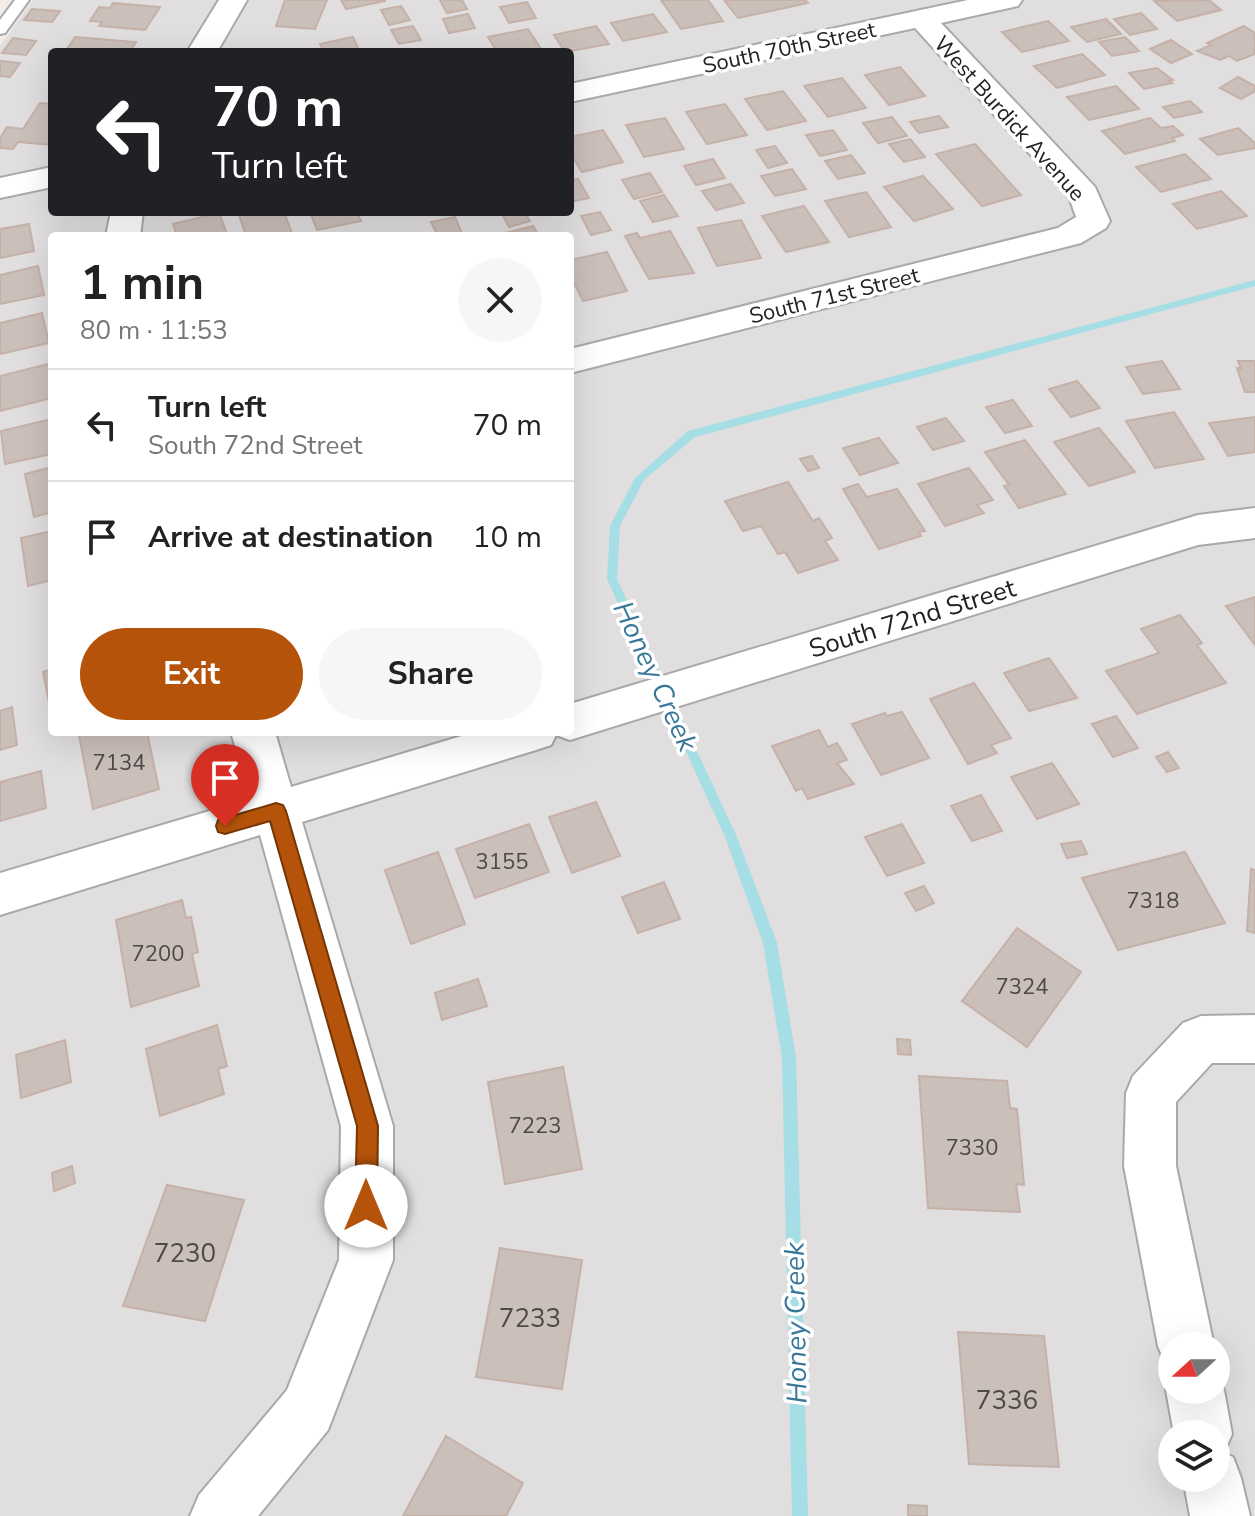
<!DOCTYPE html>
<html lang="en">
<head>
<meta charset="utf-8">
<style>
	:root { --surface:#fff; --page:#f6f6f6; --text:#222; --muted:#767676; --line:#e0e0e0; --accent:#b45309 }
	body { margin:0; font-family:"Nunito Sans",sans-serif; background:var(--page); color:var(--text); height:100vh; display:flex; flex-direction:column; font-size:30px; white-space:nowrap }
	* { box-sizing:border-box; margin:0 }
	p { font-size:26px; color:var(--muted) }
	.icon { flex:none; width:44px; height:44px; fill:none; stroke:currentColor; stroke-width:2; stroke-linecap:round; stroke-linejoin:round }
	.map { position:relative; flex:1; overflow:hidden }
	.side { position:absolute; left:48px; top:232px; width:526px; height:504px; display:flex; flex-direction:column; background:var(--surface); border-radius:8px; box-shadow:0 8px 32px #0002 }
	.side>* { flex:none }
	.guide { position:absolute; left:48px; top:48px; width:526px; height:168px; border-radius:8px; box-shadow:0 8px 32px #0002; background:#202124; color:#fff; overflow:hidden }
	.needle { width:52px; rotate:249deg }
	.buttons { position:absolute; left:1158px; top:1332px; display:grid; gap:16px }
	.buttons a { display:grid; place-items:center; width:72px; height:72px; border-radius:50%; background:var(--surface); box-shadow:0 8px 32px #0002; font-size:40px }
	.pin { position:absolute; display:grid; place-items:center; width:68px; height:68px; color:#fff; margin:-82px -34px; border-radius:50% 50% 50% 0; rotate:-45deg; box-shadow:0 0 8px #0007 }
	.pin .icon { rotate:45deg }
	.me { position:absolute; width:88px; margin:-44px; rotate:0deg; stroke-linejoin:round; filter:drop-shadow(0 0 6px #0008) }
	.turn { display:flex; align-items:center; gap:28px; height:168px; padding:0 32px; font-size:36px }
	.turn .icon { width:104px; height:104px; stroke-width:2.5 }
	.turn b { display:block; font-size:56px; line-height:68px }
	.round { display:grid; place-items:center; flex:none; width:84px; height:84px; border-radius:42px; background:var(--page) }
	.overview { display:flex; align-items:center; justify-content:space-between; height:136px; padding:0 32px }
	h1 { font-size:48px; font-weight:700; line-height:60px }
	.primary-button { display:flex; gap:16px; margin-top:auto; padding:16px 32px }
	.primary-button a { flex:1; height:92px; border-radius:48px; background:var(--accent); color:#fff; font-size:32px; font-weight:700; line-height:92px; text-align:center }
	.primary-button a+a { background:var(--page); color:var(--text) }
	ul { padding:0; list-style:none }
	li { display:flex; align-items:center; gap:24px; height:112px; padding:0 32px; border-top:2px solid var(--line) }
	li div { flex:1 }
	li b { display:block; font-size:30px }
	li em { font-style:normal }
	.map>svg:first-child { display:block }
</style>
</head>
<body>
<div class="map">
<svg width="1255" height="1516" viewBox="0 0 1255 1516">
	<rect width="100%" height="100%" fill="#f3ede8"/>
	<!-- residential -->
	<path fill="#e0dedf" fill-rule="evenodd" d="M33,0h1222v1516h-1255v-1470zM52,52h518v160h-518zM52,236h518v496h-518zM1172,1346h44v44h-44zM1172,1434h44v44h-44z"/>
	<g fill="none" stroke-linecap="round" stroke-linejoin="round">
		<!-- stream -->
		<polygon fill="#a5dee4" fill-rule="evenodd" points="1255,280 1255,286 695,437 644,480 620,526 617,579 737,837 777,943 796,1057 808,1516 792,1516 782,1057 763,943 725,837 607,579 610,526 635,478 688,431"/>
	</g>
	<!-- building -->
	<g fill="#cbbfba" stroke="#c6b1a8" stroke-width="2">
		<polygon points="285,0 327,0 315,29 276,26"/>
		<polygon points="341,0 385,0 385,1 346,9"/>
		<polygon points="440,0 462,0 467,9 447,13"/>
		<polygon points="661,0 708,0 723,21 681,29"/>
		<polygon points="724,0 805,0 808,3 738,18"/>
		<polygon points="1209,0 1221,10 1177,21 1154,1"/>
		<polygon points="527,2 536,18 509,23 500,7"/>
		<polygon points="113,3 160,7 145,30 99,26 102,22 90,21 99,7 110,8"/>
		<polygon points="401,6 410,20 389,25 381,10"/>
		<polygon points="32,9 60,11 52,22 24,20"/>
		<polygon points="1141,13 1157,29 1130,35 1114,19"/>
		<polygon points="468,14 475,28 449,33 443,19"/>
		<polygon points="653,14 667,32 623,41 611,23"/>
		<polygon points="1106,19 1121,34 1087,42 1071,27"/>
		<polygon points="1048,21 1069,41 1022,52 1002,32"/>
		<polygon points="413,26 421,40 399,44 391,30"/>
		<polygon points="596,26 609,44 565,52 554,35"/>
		<polygon points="1244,26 1255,33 1255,54 1237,61 1229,56 1220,60 1197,51 1211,45 1207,43"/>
		<polygon points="528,29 543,52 497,52 488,37"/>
		<polygon points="75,37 136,42 130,52 65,52"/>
		<polygon points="353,37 360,52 324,52 320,44"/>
		<polygon points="1125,37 1139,51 1112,56 1099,42"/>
		<polygon points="13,38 36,41 26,55 2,53"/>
		<polygon points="1171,40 1192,54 1171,63 1150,49"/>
		<polygon points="1082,54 1105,75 1057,88 1034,66"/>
		<polygon points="0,61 20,63 10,77 0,76"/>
		<polygon points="900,67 925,96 889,105 865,75"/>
		<polygon points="1157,68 1173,80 1169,81 1172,83 1144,89 1129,73"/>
		<polygon points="1238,77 1255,86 1255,91 1241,99 1220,88"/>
		<polygon points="842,78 866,108 828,117 804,86"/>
		<polygon points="1116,86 1139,109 1089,120 1067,97"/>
		<polygon points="783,91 806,121 767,130 745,99"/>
		<polygon points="1190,101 1202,112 1174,118 1163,107"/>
		<polygon points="40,103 52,104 52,145 18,142 13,149 0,148 0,138 7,127 23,129"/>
		<polygon points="725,104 747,135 707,144 686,112"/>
		<polygon points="939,116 948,127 919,133 910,122"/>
		<polygon points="892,117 907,136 878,143 863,123"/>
		<polygon points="665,118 684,149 644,157 626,125"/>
		<polygon points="1150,118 1161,128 1173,126 1183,135 1172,138 1175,141 1125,154 1102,131"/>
		<polygon points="1238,128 1255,143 1255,148 1218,155 1200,139"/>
		<polygon points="603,130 623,162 582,172 570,153 570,137"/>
		<polygon points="833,130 847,150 820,156 806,135"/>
		<polygon points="910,139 925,157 904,162 889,144"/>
		<polygon points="975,144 1021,195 982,206 936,154"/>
		<polygon points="775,146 787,163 768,168 756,150"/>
		<polygon points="1185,154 1211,179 1161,192 1136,167"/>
		<polygon points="851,155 865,173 838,179 825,161"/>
		<polygon points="713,159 725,178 696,185 684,166"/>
		<polygon points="792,169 806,189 775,196 761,176"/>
		<polygon points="650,173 662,192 634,199 622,180"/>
		<polygon points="923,176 953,209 914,221 884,187"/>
		<polygon points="578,179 589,198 570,202 570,180"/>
		<polygon points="731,184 744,203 716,210 702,191"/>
		<polygon points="1221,191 1247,216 1197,229 1173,204"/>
		<polygon points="866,192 891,227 849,237 825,201"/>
		<polygon points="664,195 678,216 653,222 640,201"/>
		<polygon points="804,206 829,242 786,252 762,216"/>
		<polygon points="238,212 284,212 293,236 246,236"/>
		<polygon points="310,212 357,212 361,221 317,230"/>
		<polygon points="501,212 524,212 530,221 509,227"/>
		<polygon points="600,212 611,230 591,235 581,216"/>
		<polygon points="219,213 228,236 177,236 173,224"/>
		<polygon points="455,217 463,236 438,236 431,222"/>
		<polygon points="741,220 761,258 717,266 698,228"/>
		<polygon points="29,224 34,251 0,258 0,229"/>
		<polygon points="533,226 539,236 507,236 505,233"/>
		<polygon points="670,231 694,273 649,279 625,236 637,233 640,238"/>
		<polygon points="607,252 627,291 583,301 570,275 570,260"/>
		<polygon points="38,266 44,295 0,304 0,275"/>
		<polygon points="42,313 49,343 0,354 0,323"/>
		<polygon points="1162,361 1180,389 1143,394 1126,367"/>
		<polygon points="1238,361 1255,361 1255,392 1245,392 1237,368 1241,369"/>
		<polygon points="52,363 52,398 0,411 0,376"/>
		<polygon points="1077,381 1100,408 1071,417 1049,389"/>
		<polygon points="1013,400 1032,426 1005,433 986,407"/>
		<polygon points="1174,412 1204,459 1155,468 1126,421"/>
		<polygon points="1255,417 1255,452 1228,456 1209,423"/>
		<polygon points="946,418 964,441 933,450 917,427"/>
		<polygon points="52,419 52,454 5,464 1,431"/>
		<polygon points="1099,428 1135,472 1089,486 1054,442"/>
		<polygon points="879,438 898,463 860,475 843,448"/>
		<polygon points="1025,440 1066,494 1019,508 1004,486 1009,485 985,452"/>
		<polygon points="812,456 819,468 808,471 800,459"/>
		<polygon points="52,467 52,512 34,517 25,474"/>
		<polygon points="969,468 993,500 977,505 984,513 945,526 918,484"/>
		<polygon points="788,482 813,521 819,518 832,538 825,541 838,560 798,573 785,552 778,554 761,526 743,531 725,501"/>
		<polygon points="858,484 867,497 897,489 925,531 919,532 921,536 879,549 843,489"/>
		<polygon points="52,531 52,580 28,586 21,538"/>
		<polygon points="1255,597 1255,645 1226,606"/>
		<polygon points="1180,615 1202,643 1197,645 1226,683 1137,714 1106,671 1159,653 1141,629"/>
		<polygon points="1049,658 1077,698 1029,711 1004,673"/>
		<polygon points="52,669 52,718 43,672"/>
		<polygon points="974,683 1011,738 991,745 997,753 968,764 930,699"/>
		<polygon points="12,707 17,745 0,750 0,711"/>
		<polygon points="902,712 929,758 881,775 852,724 885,713 887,716"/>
		<polygon points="1116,716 1138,748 1113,757 1092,724"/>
		<polygon points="819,730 828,747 837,743 847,760 837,763 854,784 808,799 802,788 796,791 772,746"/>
		<polygon points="89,732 147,732 159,789 93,809 79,735"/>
		<polygon points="1168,752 1179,768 1167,772 1156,757"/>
		<polygon points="1052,763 1079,804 1037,819 1011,777"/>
		<polygon points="41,771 46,808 0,821 0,782"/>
		<polygon points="981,795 1002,831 972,841 951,806"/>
		<polygon points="596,802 620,856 572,873 549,817"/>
		<polygon points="529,824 549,872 475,898 456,849"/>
		<polygon points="902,824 924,863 887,876 865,837"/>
		<polygon points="1081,841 1087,854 1067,858 1061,844"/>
		<polygon points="438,852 465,924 411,944 385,870"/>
		<polygon points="1185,852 1225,923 1118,950 1082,878"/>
		<polygon points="1251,869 1255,870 1255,933 1247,931"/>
		<polygon points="664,882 680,919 638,933 622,897"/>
		<polygon points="924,886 934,903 916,911 905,893"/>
		<polygon points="182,900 186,918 191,917 198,952 192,954 199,986 131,1007 116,920"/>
		<polygon points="1017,928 1081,972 1027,1047 962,1001"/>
		<polygon points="478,979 487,1006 442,1020 435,993"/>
		<polygon points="217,1025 227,1066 218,1069 224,1094 160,1116 146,1049"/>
		<polygon points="897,1039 910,1040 911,1055 898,1054"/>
		<polygon points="65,1040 71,1082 21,1098 16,1055"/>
		<polygon points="563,1067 582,1169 505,1184 488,1082"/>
		<polygon points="919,1076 1007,1081 1010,1108 1017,1109 1024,1185 1016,1184 1020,1212 928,1208"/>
		<polygon points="72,1166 75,1183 54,1191 52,1173"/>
		<polygon points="167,1185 244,1200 205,1321 123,1306"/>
		<polygon points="500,1248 582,1260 562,1389 476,1377"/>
		<polygon points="958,1332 1044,1336 1059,1467 969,1464"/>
		<polygon points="446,1436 523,1483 506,1516 403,1516"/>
		<polygon points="908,1505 927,1506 927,1516 908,1516"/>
	</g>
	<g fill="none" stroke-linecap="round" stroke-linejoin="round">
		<defs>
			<polygon id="lane" points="15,0 29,0 5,33 0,34 0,20"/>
			<g id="street">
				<polygon points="219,0 247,0 217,52 187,52"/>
				<polygon points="968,0 1022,0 1018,6 941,23 1095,187 1110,221 1106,228 1081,243 570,373 570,349 1058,228 1076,217 1069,197 915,28 570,102 570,84"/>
				<polygon points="52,167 52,187 0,198 0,178"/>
				<polygon points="111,212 143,212 140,236 106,236"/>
				<polygon points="1255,508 1255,538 1198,545 570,740 556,735 551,745 536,750 302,822 393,1126 393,1260 328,1430 258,1516 190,1516 199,1495 287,1390 339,1260 341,1126 260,835 0,915 0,873 250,799 231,732 275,732 291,787 475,732 570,732 570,704 1198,515"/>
				<polygon points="1255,1015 1255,1063 1212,1063 1176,1102 1176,1166 1214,1346 1172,1346 1172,1368 1166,1366 1158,1346 1124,1166 1126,1093 1133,1076 1183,1023 1201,1016"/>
				<polygon points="1216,1372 1224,1390 1232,1434 1224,1453 1233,1457 1241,1478 1250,1516 1190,1516 1183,1478 1216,1478 1216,1434 1174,1434 1166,1390 1172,1377 1172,1390 1216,1390"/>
			</g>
		</defs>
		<!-- lane casing -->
		<use href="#lane" stroke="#a9a9a9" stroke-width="4"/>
		<!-- street casing -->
		<use href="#street" stroke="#a9a9a9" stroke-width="4"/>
		<!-- lane -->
		<use href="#lane" fill="#fff" fill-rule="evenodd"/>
		<!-- street -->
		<use href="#street" fill="#fff" fill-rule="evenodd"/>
	</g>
	<!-- route -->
	<polygon fill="#b45309" stroke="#753606" stroke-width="2" points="276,803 283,805 286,811 378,1126 377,1206 374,1214 366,1217 359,1214 355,1206 357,1126 270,821 225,834 218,832 216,826 218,820"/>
	<g text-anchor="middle" stroke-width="7" stroke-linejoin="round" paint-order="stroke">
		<!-- far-street labels -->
		<g font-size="22" fill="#222" stroke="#fff">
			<text transform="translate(789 47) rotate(-12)" y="8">South 70th Street</text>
			<text transform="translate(1010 118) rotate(48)" y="8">West Burdick Avenue</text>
			<text transform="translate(834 295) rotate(-14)" y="8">South 71st Street</text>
		</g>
		<!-- number labels -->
		<g font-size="22" fill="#4c4948">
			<text x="119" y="770">7134</text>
			<text x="502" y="869">3155</text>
			<text x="1153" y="908">7318</text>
			<text x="158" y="961">7200</text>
			<text x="1022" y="994">7324</text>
			<text x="535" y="1133">7223</text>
			<text x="972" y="1155">7330</text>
		</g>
		<!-- street labels -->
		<g font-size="26" fill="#222" stroke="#fff">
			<text transform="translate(912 618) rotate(-17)" y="9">South 72nd Street</text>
		</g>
		<!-- near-number labels -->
		<g font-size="26" fill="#4c4948">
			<text x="185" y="1262">7230</text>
			<text x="530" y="1327">7233</text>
			<text x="1007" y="1409">7336</text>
		</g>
		<!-- water labels -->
		<g font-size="28" font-style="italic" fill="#39779a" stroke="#fff">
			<text transform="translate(656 676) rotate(65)" y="10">Honey Creek</text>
			<text transform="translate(795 1323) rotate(-91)" y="10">Honey Creek</text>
		</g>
	</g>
</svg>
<div class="buttons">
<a><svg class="needle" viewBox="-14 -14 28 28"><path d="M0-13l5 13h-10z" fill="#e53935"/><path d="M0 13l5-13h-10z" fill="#767676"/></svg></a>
<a><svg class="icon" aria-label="layers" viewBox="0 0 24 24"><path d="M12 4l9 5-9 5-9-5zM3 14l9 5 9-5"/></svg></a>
</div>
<div class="pin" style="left:225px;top:826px;background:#d93025"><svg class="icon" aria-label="arrive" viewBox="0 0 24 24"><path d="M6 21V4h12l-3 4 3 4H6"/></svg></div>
<svg class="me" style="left:366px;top:1206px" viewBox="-20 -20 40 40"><circle r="19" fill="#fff"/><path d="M0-13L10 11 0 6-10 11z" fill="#b45309"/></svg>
<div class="guide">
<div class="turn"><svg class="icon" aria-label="left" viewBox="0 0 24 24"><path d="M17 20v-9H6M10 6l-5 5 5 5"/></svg><div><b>70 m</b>Turn left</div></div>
</div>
<section class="side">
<div class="overview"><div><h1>1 min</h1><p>80 m · 11:53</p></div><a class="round"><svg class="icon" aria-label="close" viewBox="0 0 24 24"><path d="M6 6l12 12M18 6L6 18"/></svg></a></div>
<ul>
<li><svg class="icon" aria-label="left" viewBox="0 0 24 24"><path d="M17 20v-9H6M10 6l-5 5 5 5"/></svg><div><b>Turn left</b><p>South 72nd Street</p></div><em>70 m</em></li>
<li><svg class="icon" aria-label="arrive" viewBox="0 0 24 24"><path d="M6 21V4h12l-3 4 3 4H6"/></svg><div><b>Arrive at destination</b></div><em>10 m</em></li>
</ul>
<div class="primary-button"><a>Exit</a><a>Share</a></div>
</section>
</div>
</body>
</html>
